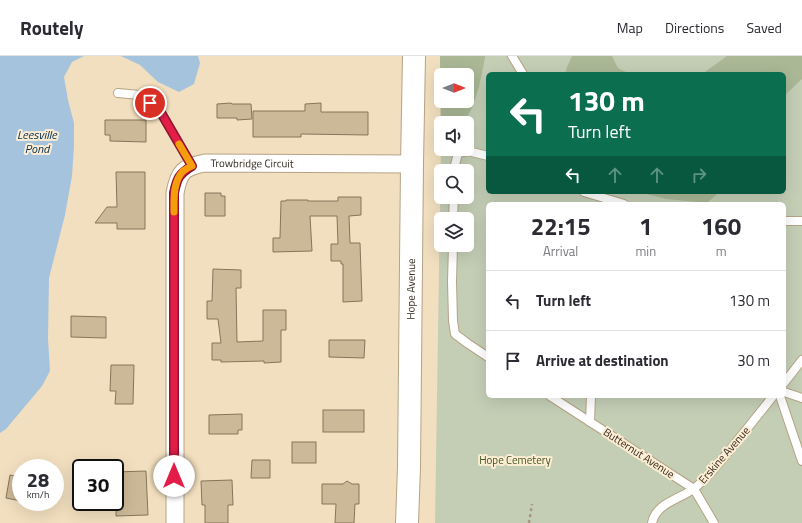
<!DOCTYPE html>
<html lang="en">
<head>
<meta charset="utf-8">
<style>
	:root { --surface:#fff; --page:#f2f2f3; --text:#2b2b33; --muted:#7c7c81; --line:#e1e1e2 }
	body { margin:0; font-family:"Titillium Web",sans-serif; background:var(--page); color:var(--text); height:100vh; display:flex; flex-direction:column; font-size:15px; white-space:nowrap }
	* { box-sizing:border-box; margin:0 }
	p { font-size:13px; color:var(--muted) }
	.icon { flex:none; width:22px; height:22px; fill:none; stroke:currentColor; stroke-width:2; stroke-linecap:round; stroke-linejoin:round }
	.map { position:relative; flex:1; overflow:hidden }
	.sheet { position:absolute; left:486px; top:146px; width:300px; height:196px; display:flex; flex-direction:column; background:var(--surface); border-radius:6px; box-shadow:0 4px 16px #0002 }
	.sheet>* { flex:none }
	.banner { position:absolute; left:486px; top:16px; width:300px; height:122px; border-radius:6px; box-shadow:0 4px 16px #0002; background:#0b6e4f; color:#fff; overflow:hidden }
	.needle { width:26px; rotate:90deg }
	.buttons { position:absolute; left:434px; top:12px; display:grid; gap:8px }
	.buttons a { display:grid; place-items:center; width:40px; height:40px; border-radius:6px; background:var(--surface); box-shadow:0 4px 16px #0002; font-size:20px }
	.speed { position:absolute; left:12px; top:403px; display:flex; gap:8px; font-size:20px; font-weight:700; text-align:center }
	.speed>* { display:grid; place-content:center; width:52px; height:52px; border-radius:50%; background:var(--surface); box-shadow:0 4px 16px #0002; line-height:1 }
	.speed small { font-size:10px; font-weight:400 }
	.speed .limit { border:2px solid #111; border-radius:6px; background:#fff; color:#111 }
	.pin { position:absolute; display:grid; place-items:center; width:34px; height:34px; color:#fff; margin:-17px; border:2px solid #fff; border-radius:50%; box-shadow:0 1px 4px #0007 }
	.me { position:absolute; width:44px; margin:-22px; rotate:0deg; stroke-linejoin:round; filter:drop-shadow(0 0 3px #0008) }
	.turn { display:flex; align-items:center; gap:14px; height:84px; padding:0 16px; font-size:18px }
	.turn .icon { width:52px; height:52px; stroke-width:2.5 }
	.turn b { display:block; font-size:28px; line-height:34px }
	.lanes { display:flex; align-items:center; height:38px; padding:0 16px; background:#0003; justify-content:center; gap:20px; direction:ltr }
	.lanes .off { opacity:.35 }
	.eta { display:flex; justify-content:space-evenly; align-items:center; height:68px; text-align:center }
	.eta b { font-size:24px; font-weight:700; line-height:28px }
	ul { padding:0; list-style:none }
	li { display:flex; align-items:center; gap:12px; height:60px; padding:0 16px; border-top:1px solid var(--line) }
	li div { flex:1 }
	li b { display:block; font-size:15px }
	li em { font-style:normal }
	header { display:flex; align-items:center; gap:24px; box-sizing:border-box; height:56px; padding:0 20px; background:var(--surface); border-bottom:1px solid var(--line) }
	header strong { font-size:19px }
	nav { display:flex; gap:22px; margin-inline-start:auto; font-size:14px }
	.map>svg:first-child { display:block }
</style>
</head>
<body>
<header>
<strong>Routely</strong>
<nav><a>Map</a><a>Directions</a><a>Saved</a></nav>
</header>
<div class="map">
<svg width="802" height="467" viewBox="0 0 802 467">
	<rect width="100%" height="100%" fill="#f2dfbf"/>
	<!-- green -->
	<path fill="#c4ceb5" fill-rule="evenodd" d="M440,0h362v467h-367l6,-381zM488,18h296v118h-296zM441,19h26v26h-26zM441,67h26v26h-26zM441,115h26v26h-26zM488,148h296v192h-296zM441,163h26v26h-26z"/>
	<!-- forest -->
	<g fill="#aab896" fill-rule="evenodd">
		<path d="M440,0h45v2l-6,29 -7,21 -8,15h-23v19zM441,19h26v26h-26z"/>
		<polygon points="572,0 612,0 618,12 630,18 565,18 567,11"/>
		<polygon points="727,0 802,0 802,23 784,40 784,18 702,18"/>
		<polygon points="638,136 719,136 707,147 667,143"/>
	</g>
	<!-- water -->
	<g fill="#a6c3de">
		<polygon points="0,0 84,0 72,6 64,21 68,44 74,67 74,90 72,120 65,159 49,222 48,283 50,315 42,330 6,373 0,377"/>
		<polygon points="121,0 198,0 200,7 194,28 179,36 158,26 140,9"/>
	</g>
	<!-- building -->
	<g fill="#ccb997" stroke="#877559">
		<polygon points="231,47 232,48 251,48 252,63 237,64 237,62 217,62 217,48"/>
		<polygon points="321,47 321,56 368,56 368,79 301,78 301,81 253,81 253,55 305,55 305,48"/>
		<polygon points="105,64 146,64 146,86 110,85 110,79 105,79"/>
		<polygon points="116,116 145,116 145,173 117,173 117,167 95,167 107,151 117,151"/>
		<polygon points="205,137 221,137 221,140 225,140 225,160 205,160"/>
		<polygon points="338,141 361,141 361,159 349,160 350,187 360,187 362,245 343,246 343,208 341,208 341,205 331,205 331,188 338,188 337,160 310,160 312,195 273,196 273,182 280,182 281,145 286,145 286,144 308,144 308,145 338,145"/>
		<polygon points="213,213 241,214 241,232 236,232 237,286 263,285 263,254 286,254 286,274 281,274 281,306 264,307 264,305 221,306 221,304 212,304 212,287 221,287 218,263 207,263 207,245 212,245"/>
		<polygon points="71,260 106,261 106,282 71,281"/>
		<polygon points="329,284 365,284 364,302 329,301"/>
		<polygon points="111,309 134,309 133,348 115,348 116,335 110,335"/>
		<rect x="323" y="354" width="41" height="22"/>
		<polygon points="242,358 242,374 238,374 238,378 209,378 209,359"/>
		<rect x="292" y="386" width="24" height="21"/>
		<polygon points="252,404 270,404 270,422 251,422"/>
		<polygon points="146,415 148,459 116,460 116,452 115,452 115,416"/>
		<polygon points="10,419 21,421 21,445 6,442"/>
		<polygon points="232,424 233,449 228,449 228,467 205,467 205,449 202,449 201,425"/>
		<polygon points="347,425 352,428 359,428 359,448 355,448 354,467 335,467 336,448 322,448 322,428 343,428"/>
	</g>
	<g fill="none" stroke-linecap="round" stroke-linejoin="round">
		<defs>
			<g id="lane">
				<polyline points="512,0 523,18"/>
				<polyline points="118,37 140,39 160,55 192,110"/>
				<polyline points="455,115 455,109 458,97 468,95 488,100"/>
				<polyline points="584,136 624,148"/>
				<polyline points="453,163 454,141"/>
				<polyline points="784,165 802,165"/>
				<polyline points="453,189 452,226 453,265 455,278 467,287 488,301"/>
				<polyline points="784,327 802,304"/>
				<polyline points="784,336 802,342"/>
				<polyline points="550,340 694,433 714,467"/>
				<polyline points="780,340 802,405"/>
				<polyline points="590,366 591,340"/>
				<path d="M652,467c4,-21 30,-24 44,-36 14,-12 25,-26 37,-41 13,-16 27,-33 40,-50"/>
			</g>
			<g id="street">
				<path id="s1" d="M175,467v-330c4,-22 9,-26 30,-30l207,1"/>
			</g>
			<g id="secondary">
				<path id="s2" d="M407,467l2,-56 3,-303 2,-108"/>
			</g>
		</defs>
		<!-- lane casing -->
		<use href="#lane" stroke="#b5a385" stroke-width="10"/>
		<!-- street casing -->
		<use href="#street" stroke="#b5a385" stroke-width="19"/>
		<!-- secondary casing -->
		<use href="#secondary" stroke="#b5a385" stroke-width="24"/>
		<!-- path -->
		<polyline stroke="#a6987f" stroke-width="2.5" stroke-dasharray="3 3" stroke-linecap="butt" points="529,467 532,448"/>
		<!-- lane -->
		<use href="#lane" stroke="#fff" stroke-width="8"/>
		<!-- street -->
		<use href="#street" stroke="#fff" stroke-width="17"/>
		<!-- secondary -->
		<use href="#secondary" stroke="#fff" stroke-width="22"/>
	</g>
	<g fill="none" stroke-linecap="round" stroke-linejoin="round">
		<defs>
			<path id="route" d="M150,47l10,8 32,55c-13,8 -15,12 -18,27v283"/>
		</defs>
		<!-- route casing -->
		<use href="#route" stroke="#92132f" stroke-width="10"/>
		<!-- route -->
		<use href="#route" stroke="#e11d48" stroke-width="7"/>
		<!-- slow -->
		<path stroke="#f59e0b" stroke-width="7" d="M174,156c0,-14 -1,-30 9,-41 3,-2 6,-4 9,-5l-13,-22"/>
	</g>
	<g text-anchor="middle" stroke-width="4" stroke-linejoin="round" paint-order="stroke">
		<!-- street labels -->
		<g font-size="11" fill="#312a1e" stroke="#fcedd3">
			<text dy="4" stroke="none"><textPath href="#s1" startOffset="424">Trowbridge Circuit</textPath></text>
			<text dy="4" stroke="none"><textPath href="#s2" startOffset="234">Hope Avenue</textPath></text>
			<text transform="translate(639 397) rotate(33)" y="4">Butternut Avenue</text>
			<text transform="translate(724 399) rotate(-49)" y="4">Erskine Avenue</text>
		</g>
		<!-- park labels -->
		<g font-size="11" fill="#435520" stroke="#fcedd3">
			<text x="515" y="408">Hope Cemetery</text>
		</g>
		<!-- water labels -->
		<g font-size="12" font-style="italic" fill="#002c50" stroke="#fcedd3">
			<text x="37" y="83">Leesville<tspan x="37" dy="14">Pond</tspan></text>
		</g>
	</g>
</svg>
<div class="buttons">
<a><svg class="needle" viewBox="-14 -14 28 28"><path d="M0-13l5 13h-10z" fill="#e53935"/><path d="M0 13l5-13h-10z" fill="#7c7c81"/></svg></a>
<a><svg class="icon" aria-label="sound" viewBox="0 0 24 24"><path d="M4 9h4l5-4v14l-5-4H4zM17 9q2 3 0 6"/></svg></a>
<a><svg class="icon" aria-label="search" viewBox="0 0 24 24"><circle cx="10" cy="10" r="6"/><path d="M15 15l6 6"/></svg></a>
<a><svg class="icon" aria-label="layers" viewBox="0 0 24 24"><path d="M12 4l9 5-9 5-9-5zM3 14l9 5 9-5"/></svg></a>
</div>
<div class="speed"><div>28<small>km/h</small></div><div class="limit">30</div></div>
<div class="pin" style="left:150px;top:47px;background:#d93025"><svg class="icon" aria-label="arrive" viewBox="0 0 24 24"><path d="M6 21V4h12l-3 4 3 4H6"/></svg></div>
<svg class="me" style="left:174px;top:420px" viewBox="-20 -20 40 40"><circle r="19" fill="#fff"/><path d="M0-13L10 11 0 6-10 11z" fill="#e11d48"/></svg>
<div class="banner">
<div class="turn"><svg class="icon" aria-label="left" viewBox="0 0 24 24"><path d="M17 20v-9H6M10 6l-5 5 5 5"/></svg><div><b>130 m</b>Turn left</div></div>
<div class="lanes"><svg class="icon" aria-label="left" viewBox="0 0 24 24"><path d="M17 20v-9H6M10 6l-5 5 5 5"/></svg><svg class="icon off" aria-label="ahead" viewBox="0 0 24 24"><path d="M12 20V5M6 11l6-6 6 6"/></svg><svg class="icon off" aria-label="ahead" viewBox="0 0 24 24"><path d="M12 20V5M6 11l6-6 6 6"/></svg><svg class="icon off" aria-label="right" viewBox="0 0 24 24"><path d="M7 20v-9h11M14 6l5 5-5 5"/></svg></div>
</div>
<section class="sheet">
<div class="eta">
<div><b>22:15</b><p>Arrival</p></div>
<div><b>1</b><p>min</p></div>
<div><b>160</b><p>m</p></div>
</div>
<ul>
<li><svg class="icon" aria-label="left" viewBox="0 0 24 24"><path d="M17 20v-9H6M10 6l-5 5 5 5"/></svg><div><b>Turn left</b></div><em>130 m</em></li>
<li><svg class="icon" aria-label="arrive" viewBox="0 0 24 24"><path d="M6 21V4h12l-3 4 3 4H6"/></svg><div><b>Arrive at destination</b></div><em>30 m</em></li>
</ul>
</section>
</div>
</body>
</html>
